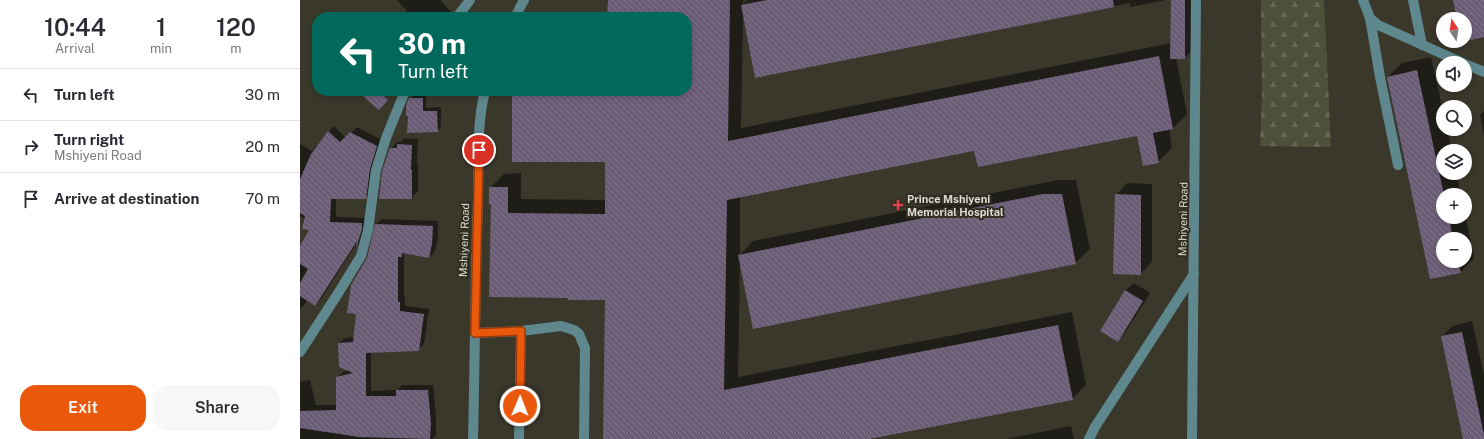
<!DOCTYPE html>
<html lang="en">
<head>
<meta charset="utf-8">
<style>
	:root { --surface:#fff; --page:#f7f7f7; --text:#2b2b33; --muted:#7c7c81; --line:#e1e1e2; --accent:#ea580c }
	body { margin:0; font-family:"Public Sans",sans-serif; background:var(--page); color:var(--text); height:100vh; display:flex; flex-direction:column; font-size:15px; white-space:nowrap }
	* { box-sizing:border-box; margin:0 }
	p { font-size:13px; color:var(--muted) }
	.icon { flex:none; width:22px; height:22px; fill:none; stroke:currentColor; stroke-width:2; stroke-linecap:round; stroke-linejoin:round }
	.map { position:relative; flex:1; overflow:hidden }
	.side { display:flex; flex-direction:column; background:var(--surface); width:300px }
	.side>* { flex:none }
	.guide { position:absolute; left:12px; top:12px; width:380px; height:84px; border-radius:16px; box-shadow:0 2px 6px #0003; background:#00695c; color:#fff; overflow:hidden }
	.needle { width:26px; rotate:348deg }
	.buttons { position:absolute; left:1136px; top:12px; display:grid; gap:8px }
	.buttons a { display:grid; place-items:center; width:36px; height:36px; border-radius:50%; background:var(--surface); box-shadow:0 2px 6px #0003; font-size:20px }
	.pin { position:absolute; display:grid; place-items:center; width:34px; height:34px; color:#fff; margin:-17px; border:2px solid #fff; border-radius:50%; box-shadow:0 1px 4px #0007 }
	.me { position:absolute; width:44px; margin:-22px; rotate:1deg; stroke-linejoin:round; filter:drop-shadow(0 0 3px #0008) }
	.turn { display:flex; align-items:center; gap:14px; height:84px; padding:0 20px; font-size:18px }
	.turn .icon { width:52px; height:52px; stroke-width:2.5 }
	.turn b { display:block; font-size:28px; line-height:34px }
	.eta { display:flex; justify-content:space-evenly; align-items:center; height:68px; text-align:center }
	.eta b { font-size:24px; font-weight:600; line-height:28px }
	.action { display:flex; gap:8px; margin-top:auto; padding:8px 20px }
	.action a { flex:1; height:46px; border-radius:16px; background:var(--accent); color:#fff; font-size:16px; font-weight:600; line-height:46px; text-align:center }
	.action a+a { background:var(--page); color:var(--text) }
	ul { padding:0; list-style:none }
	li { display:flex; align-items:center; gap:12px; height:52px; padding:0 20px; border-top:1px solid var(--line) }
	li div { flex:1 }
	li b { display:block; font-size:15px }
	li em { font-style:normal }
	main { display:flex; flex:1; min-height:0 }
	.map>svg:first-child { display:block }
</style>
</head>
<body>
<main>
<section class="side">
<div class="eta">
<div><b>10:44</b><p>Arrival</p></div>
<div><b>1</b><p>min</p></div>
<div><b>120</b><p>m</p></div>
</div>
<ul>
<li><svg class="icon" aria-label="left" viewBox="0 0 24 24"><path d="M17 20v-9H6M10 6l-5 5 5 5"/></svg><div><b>Turn left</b></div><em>30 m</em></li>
<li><svg class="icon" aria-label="right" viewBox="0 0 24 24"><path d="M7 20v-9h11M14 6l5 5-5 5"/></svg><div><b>Turn right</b><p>Mshiyeni Road</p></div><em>20 m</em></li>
<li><svg class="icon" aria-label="arrive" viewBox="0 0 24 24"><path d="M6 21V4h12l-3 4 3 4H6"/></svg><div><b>Arrive at destination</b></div><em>70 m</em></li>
</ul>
<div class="action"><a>Exit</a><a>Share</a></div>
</section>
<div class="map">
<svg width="1184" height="439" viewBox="0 0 1184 439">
	<defs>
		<pattern id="forest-firs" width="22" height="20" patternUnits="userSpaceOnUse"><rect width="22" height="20" fill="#4f5039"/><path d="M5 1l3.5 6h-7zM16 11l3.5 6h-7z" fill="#686955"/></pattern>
		<pattern id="building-back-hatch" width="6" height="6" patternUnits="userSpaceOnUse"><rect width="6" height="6" fill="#6c5d77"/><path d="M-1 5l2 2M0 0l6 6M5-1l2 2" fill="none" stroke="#807489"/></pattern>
	</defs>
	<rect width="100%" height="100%" fill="#3a372b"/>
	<!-- forest -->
	<polygon fill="url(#forest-firs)" points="961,0 1024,0 1031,147 960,146 962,95"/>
	<!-- shadow -->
	<g fill="#0007" fill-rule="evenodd">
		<polygon points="97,0 140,0 151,12 146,17 102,17 107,11"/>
		<polygon points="309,0 443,0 443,4 447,0 866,0 830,7 830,3 456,77 443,15 441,128 871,43 872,0 896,0 896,47 884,58 876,58 887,114 873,128 869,129 872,148 858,162 838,135 675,150 440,196 440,255 453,241 758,180 776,180 790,249 775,263 440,264 438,377 772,312 786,385 772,399 564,439 304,439 306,299 192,203 190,188 204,174 221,173 221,199 306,200 306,161 213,91 387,91 387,17 308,17"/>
		<path d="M1131,57l12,54v18h4l5,22h-9v22h13l5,22h-18v22h22v-3l9,44 -14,14 -29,6 -43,-201 14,-14zM1143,239h22v22h-22z"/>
		<polygon points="67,91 93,91 73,104"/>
		<polygon points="114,95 126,95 126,108 141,107 141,127 137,131 109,115 110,98"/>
		<polygon points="1184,111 1184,136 1180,115"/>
		<polygon points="34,126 46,138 57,127 82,140 71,192 65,198 36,198 36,217 67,218 62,242 58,246 58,241 21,299 15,305 7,299 5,304 0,309 0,247 11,230 6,219 0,216 0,144 12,151"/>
		<polygon points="105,138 118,139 117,164 118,164 118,191 111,198 91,149 97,142 101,142"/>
		<polygon points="827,183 852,184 852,262 840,274 816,195"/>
		<polygon points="82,219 138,221 138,238 135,251 129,257 105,253 104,254 104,297 105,297 105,306 129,309 124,344 118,350 71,352 71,391 97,390 102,385 133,385 136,417 136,435 132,439 0,439 0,382 10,380 16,405 37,405 37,378 43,372 49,370 39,343 45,338 54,337 68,258 76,224"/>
		<polygon points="834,283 850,293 825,333 818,341 801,331 826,290"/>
		<polygon points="1172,321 1184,375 1184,439 1164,439 1142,336 1153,326"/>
		<polygon points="771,426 774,439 706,439"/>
	</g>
	<!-- building -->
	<g fill="url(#building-back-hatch)">
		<polygon points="308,0 430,0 428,141 859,56 873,129 853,133 859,163 843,166 837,136 678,167 674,151 427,200 424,390 758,325 773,400 569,439 303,439 305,300 268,300 268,298 189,297 191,204 189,204 189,187 208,187 208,213 305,214 305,162 212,162 212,91 387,91 387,17 307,17"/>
		<polygon points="467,0 813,0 814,7 455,78 441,5"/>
		<polygon points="871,0 885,0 885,59 870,59"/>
		<polygon points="1153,0 1184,0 1184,37 1162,42 1165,41 1165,19 1157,19"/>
		<polygon points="1117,70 1144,195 1143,217 1149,217 1153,239 1143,239 1143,261 1158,261 1161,273 1130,279 1087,77"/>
		<polygon points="57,91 79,91 88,100 79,110"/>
		<polygon points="109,98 123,98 123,111 137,111 138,132 107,133 108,116 106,116 106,105"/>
		<polygon points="28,131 40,142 50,132 77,146 70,169 66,199 31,199 30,222 62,223 62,229 56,249 57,241 15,306 0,296 0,283 8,269 0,264 0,246 9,230 2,229 5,216 0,213 0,179 11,154"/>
		<polygon points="97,144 112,145 111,170 112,170 112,199 79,199 82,171 90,148 97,148"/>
		<polygon points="743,194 762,194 776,264 453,329 438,255"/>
		<polygon points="815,194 841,195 841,275 813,274"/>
		<polygon points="75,224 133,226 132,244 129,258 102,253 102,257 98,257 98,302 100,302 100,311 124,314 119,351 66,353 66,396 96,396 96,390 128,390 131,423 130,439 59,437 0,428 0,411 36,410 36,377 53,373 39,367 38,343 53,342 56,314 47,313 51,285 67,258"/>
		<polygon points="825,290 843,301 818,342 800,331"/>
		<polygon points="1162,332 1184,435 1184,439 1163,439 1141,336"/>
	</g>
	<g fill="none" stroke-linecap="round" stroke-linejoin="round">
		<!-- minor -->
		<g stroke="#5e888e" stroke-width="10">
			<polyline points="1063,0 1070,18 1078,25 1163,63"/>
			<polyline points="1113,0 1122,45"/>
			<polyline points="157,17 170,0"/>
			<polyline points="215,17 224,0"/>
			<polyline points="1070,18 1080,77 1098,165"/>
			<polyline points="1165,64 1184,72"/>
			<polyline points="175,333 221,331"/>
			<polyline points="0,352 39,292 61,256 68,230 76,170 86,138 105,91"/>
			<path d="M173,439c2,-79 2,-158 5,-236 1,-36 -2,-77 7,-112"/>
			<polyline points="219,439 221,331 261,326 274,330 279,334 285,348 284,439"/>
			<polyline points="789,439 795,427 894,274"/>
			<polyline points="892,439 896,0"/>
		</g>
	</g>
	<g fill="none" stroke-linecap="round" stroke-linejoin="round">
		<defs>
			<polyline id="route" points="179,150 175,333 221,331 220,406"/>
		</defs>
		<!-- route casing -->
		<use href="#route" stroke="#983908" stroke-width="10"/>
		<!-- route -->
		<use href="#route" stroke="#ea580c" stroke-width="7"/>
	</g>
	<!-- markers -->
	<path fill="#e0444e" stroke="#302d21" stroke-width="1.5" d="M596 199h4v4h4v4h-4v4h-4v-4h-4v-4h4z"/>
	<g text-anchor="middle" stroke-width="4" stroke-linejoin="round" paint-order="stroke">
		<!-- poi labels -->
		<g font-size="11" font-weight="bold" fill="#dbd9d1" stroke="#302d21" text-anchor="start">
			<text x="607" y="203">Prince Mshiyeni<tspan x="607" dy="13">Memorial Hospital</tspan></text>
		</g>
		<!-- street labels -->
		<g font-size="11" fill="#dbd9d1" stroke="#302d21">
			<text transform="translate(883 219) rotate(-89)" y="4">Mshiyeni Road</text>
			<text transform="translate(164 240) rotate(-88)" y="4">Mshiyeni Road</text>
		</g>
	</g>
</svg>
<div class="buttons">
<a><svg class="needle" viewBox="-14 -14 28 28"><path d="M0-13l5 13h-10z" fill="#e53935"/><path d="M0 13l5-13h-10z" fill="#7c7c81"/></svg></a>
<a><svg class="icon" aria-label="sound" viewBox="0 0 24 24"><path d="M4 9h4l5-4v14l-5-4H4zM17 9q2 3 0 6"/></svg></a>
<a><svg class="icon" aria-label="search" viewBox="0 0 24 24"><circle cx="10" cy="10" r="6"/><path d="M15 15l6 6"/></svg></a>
<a><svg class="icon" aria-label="layers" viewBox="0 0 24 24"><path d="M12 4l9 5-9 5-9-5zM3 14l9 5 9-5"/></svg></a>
<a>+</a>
<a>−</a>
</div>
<div class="pin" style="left:179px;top:150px;background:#d93025"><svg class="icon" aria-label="arrive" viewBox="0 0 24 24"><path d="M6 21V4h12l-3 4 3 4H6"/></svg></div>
<svg class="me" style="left:220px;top:406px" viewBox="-20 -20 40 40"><circle r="17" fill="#ea580c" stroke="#fff" stroke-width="3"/><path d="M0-11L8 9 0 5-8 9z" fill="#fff"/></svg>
<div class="guide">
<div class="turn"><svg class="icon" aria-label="left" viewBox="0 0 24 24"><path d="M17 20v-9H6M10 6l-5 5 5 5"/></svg><div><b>30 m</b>Turn left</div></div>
</div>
</div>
</main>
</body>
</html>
